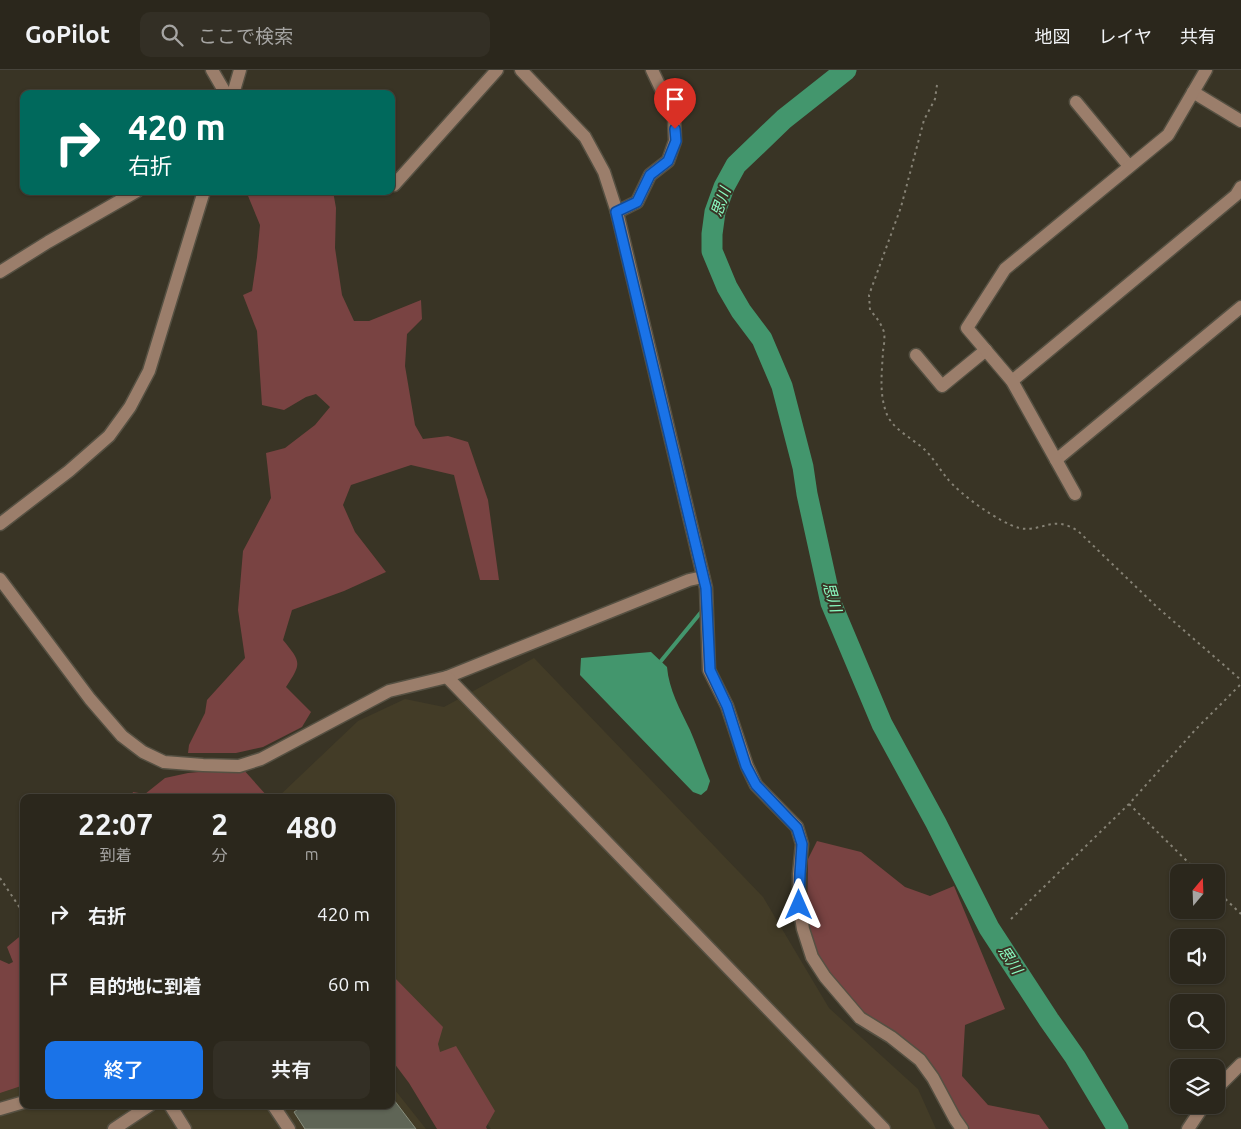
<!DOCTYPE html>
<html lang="ja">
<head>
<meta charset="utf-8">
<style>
	:root { --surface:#2b271c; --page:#332f25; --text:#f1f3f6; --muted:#a6a5a3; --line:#47443b; --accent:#1a73e8 }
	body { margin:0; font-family:Ubuntu,"Noto Sans JP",sans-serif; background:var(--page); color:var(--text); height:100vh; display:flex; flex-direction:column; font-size:19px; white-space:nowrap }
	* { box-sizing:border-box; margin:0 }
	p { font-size:16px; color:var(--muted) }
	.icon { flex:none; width:28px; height:28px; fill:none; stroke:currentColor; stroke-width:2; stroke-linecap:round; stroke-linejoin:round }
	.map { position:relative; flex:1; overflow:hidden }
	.side { position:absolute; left:20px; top:724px; width:375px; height:315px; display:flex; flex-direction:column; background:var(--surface); border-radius:10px; box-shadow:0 1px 4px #0004,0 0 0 1px var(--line) }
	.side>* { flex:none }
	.hud { position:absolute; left:20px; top:20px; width:375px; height:105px; border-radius:10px; box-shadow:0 1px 4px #0004,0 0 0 1px var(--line); background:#00695c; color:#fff; overflow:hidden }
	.needle { width:32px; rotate:19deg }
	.buttons { position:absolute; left:1170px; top:794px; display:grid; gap:10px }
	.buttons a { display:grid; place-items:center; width:55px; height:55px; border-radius:10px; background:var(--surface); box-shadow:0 1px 4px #0004,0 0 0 1px var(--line); font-size:25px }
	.pin { position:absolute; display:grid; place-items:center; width:42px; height:42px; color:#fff; margin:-51px -21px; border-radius:50% 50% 50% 0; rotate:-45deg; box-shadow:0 0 5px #0007 }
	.pin .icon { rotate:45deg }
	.me { position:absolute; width:55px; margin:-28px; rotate:0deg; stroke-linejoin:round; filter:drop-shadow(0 0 4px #0008) }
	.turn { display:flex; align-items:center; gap:18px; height:105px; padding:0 25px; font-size:22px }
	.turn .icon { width:65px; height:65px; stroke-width:2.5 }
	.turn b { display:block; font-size:35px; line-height:42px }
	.eta { display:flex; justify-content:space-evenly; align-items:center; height:85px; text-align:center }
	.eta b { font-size:30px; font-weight:600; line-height:35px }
	.cta { display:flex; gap:10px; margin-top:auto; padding:10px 25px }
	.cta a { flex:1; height:58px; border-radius:10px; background:var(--accent); color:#fff; font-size:20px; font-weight:600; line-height:58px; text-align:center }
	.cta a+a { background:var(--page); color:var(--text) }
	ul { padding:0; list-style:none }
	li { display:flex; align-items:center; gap:15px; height:70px; padding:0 25px }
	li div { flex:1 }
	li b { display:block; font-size:19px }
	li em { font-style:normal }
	header { display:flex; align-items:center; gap:30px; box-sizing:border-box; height:70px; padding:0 25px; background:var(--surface); border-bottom:1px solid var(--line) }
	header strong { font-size:24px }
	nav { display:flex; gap:28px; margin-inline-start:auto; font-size:18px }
	.search { width:350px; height:45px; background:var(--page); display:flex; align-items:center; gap:12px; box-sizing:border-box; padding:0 18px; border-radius:10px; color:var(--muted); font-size:19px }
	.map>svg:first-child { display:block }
</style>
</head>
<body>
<header>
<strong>GoPilot</strong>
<div class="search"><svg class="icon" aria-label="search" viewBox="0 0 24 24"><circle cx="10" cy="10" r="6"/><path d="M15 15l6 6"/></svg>ここで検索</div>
<nav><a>地図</a><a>レイヤ</a><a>共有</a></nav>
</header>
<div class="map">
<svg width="1241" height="1059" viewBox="0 0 1241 1059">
	<rect width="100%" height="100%" fill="#393425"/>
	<!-- built -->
	<g fill="#433c27">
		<polygon points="534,588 763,827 829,938 918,1019 936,1059 491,1059 449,1002 391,938 391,728 277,728 358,651 405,629 444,637"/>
		<polygon points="24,1015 24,1035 391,1035 391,1015 426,1059 0,1059 0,1021"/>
	</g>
	<!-- green -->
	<g fill="#794342">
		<path d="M246,121h9l3,4 5,-4h70l3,17 -1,40 7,47 12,26h15l52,-21 1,19 -15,15 -2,32 10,59 8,14 25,-3 20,6 20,58 11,80h-19l-26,-105 -43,-10 -60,20 -8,20 12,27 31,40 -42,19 -52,19 -9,30c18,22 19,23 3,47l25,25 -9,15 -39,20 -27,6h-48l1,-8 16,-32 2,-13 38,-42 -7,-48 5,-59 28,-53 -5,-45 19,-5 30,-23 15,-18 -14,-13 -10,3 -22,13 -22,-5 -5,-74 -14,-36 9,-4 5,-34 3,-32z"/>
		<polygon points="242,698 268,727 131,728 133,722 145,724 165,708 188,703"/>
		<polygon points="817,771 861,782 905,817 930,826 954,816 1005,939 965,955 962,1006 988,1035 1039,1045 1049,1059 969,1059 938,1008 860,942 818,891 807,849 808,789"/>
		<polygon points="24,863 24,1015 0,1023 0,890 9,894 13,892 7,877"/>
		<polygon points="391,904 443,957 438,974 440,982 456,976 495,1041 486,1057 487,1059 437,1059 409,1013 391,989"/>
	</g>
	<!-- water -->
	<path fill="#43966d" d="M651,582l16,15c2,23 13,42 23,63 7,16 13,34 20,51l-3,9 -6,5 -8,-3 -113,-117 1,-17z"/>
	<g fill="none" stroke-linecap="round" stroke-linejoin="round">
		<!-- stream -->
		<polyline stroke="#43966d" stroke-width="4" points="661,591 702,541"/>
		<!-- river -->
		<polyline stroke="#43966d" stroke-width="21" points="846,0 784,49 736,95 724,117 715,142 712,164 712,181 727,217 741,241 762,269 782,316 803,397 807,424 831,533 882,654 936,753 989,858 1049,950 1075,987 1118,1059"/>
	</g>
	<!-- building -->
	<polygon fill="#5f6556" stroke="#888f7e" points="391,1026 416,1059 305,1059 294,1042 304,1035 391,1035"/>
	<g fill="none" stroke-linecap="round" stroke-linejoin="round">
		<defs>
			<g id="minor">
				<polyline points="212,0 226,24"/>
				<polyline points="521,0 585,67 604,102 617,142 706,518 709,600 727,636 747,696 756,715 797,757 802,774 799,804 799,835 803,859 812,887 825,907 860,948 891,967 920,990 933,1008 955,1049 962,1059"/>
				<polyline points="1193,22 1241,51"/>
				<polyline points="233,24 240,0"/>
				<polyline points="1076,32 1129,96"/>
				<polyline points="391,114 394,115 497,0"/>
				<polyline points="617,142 637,132 650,105 668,91 675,71 674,46 652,0"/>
				<polyline points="0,202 48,172 137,121"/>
				<polyline points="916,285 942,316 986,280"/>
				<polyline points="1012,311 1236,125 1241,117"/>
				<polyline points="1056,390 1241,237"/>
				<polyline points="1075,424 1012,311 967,258 1005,199 1168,65 1206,0"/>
				<polyline points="0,454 69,401 109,366 130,337 149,301 204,121"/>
				<polyline points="0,509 90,629 122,666 143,682 164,692 203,695 239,696 261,689 389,621 447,607 689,510 703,507"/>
				<polyline points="447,607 884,1059"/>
				<polyline points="1216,1019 1241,994"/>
				<polyline points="170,1035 185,1059"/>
				<polyline points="273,1035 289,1059"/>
				<polyline points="0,1039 24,1032"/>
				<polyline points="114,1059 150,1035"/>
				<polyline points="1188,1059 1204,1035"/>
			</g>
		</defs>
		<!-- minor casing -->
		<use href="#minor" stroke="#555042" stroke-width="15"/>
		<!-- path -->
		<g stroke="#868275" stroke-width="2" stroke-dasharray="2.5 4" stroke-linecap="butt">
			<path d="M937,15l-2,14 -11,21 -23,87 -32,88 1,15c6,7 11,13 14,22 1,6 0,13 -1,19 -1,21 -4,41 3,61 6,18 27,26 40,39 8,8 14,19 21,27 12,16 53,45 72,50 23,5 33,-14 59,3l79,76 84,73"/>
			<polyline points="1129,734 1198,802"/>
			<polyline points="0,808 24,844"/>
			<polyline points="1216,820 1241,844"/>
			<polyline points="1011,849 1129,734 1196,659 1241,614"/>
		</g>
		<!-- minor -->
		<use href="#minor" stroke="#9b7e6b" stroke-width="12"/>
	</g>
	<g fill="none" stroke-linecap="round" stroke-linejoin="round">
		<defs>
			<polyline id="route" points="675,59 676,71 668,91 650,105 637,132 616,142 706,518 710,600 727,636 746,696 756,715 797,758 802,774 800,804 799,835"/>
		</defs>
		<!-- route casing -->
		<use href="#route" stroke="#114b97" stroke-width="12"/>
		<!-- route -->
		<use href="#route" stroke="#1a73e8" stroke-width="9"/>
	</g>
	<g text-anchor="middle" stroke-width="4" stroke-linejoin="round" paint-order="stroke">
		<!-- water labels -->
		<g font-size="15" font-style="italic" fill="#8bfdc3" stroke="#393425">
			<text transform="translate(721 132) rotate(-71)" y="5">思川</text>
			<text transform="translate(832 527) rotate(74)" y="5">思川</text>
			<text transform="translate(1010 890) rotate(56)" y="5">思川</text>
		</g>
	</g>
</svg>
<div class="buttons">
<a><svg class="needle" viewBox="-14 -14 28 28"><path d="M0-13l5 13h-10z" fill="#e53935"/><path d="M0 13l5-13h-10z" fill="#a6a5a3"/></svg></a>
<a><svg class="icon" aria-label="sound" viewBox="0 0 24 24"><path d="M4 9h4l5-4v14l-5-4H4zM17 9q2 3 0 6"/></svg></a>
<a><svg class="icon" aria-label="search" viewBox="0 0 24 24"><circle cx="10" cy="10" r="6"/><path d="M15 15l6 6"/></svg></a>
<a><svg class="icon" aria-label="layers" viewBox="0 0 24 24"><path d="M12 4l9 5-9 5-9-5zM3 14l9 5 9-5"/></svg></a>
</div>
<div class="pin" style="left:675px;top:59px;background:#d93025"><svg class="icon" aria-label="arrive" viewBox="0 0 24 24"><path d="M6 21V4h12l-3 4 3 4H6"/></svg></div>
<svg class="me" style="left:799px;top:835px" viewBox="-20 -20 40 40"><path d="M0-17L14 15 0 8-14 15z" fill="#1a73e8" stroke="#fff" stroke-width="4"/></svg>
<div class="hud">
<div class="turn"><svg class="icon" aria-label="right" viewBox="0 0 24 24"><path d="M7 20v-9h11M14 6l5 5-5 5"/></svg><div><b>420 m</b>右折</div></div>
</div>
<section class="side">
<div class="eta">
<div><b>22:07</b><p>到着</p></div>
<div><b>2</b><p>分</p></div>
<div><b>480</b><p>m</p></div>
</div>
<ul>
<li><svg class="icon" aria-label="right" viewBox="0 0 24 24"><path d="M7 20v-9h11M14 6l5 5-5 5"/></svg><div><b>右折</b></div><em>420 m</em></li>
<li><svg class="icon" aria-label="arrive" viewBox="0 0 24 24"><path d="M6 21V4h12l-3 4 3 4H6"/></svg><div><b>目的地に到着</b></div><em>60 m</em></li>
</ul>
<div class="cta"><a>終了</a><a>共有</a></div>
</section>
</div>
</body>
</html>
